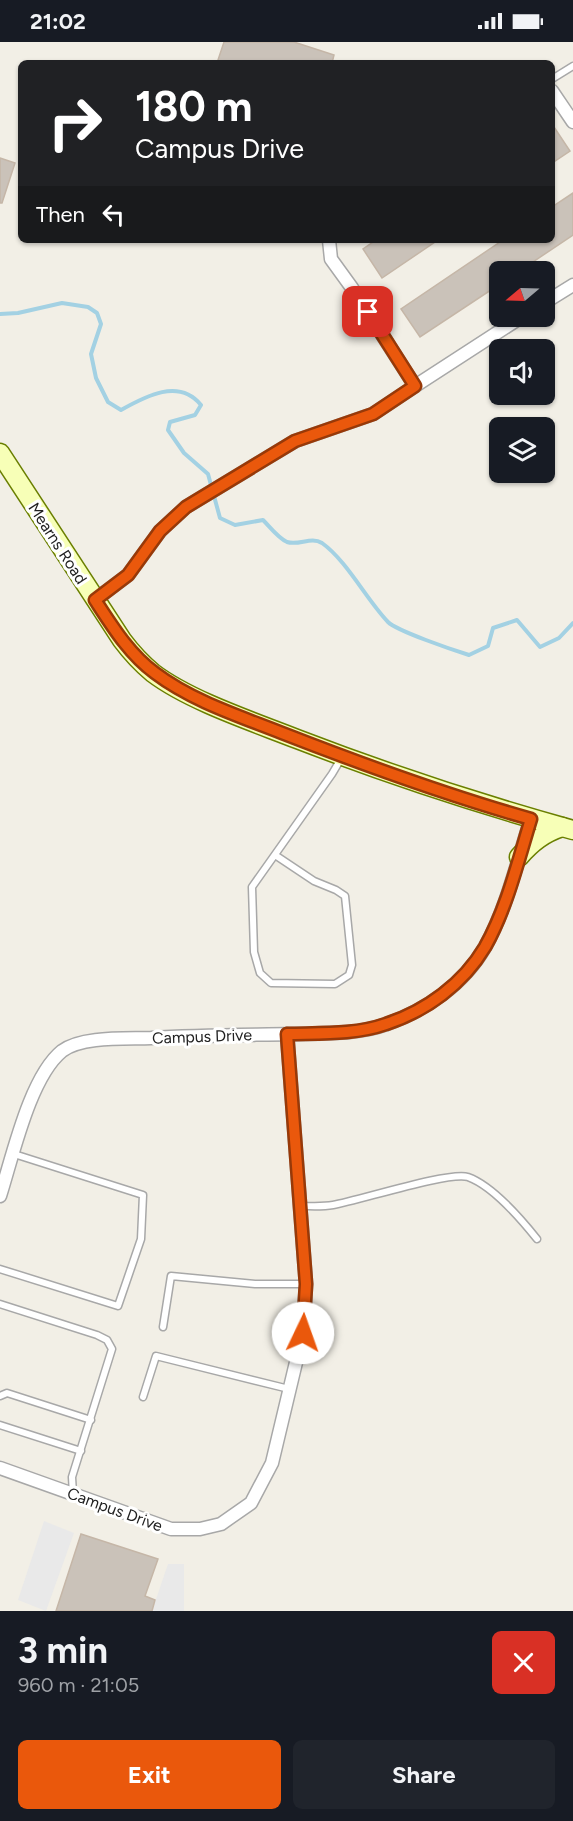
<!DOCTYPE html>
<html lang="en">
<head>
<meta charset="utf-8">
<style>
	:root { --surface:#171b24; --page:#20242c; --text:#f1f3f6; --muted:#9ea1a6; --accent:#ea580c }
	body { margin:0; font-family:Figtree,sans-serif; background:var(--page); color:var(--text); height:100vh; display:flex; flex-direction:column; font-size:22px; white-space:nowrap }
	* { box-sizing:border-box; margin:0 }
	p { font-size:20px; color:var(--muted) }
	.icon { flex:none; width:33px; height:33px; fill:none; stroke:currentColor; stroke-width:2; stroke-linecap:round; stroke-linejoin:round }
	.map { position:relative; height:1569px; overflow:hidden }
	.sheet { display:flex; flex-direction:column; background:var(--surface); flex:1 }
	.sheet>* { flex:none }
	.guide { position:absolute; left:18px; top:18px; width:537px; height:183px; border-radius:9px; box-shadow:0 2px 4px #0004; background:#202124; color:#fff; overflow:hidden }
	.needle { width:39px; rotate:251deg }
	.buttons { position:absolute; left:489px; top:219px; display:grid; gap:12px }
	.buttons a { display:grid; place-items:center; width:66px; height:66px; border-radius:9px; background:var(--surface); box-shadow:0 2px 4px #0004; font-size:30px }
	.pin { position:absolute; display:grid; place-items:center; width:51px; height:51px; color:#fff; margin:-26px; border-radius:12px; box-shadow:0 3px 9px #0006 }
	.me { position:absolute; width:66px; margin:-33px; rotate:3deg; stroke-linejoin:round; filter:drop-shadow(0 0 4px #0008) }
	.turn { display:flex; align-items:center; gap:21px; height:126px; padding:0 18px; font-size:27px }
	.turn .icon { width:78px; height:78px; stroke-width:2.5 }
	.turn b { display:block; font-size:42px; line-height:51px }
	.then { display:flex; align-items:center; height:57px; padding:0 18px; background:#0003; gap:12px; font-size:22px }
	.round { display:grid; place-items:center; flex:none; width:63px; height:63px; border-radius:9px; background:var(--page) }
	.headline { display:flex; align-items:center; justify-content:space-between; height:102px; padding:0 18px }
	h1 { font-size:36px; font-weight:700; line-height:45px }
	.cta { display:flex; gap:12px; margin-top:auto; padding:12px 18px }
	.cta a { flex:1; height:69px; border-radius:9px; background:var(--accent); color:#fff; font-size:24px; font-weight:700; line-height:69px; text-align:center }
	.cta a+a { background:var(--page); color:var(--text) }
	.status { display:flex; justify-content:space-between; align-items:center; height:42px; padding:0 30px; background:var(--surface); direction:ltr }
	.status svg { height:16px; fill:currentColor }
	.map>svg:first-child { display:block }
</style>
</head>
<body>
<div class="status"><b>21:02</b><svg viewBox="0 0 49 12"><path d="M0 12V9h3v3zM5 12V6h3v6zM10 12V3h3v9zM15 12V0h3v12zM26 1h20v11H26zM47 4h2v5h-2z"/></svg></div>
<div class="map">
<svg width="573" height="1569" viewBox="0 0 573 1569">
	<rect width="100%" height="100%" fill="#f2efe6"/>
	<!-- parking -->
	<g fill="#e9e9e9">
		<polygon points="44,1479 74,1491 46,1569 18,1558"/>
		<polygon points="168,1522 184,1522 184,1569 152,1569"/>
	</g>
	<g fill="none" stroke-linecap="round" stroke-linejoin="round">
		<!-- stream -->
		<path stroke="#a3d1e3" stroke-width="4" d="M0,272l18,-1 44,-10 26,4 9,6 4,11 -10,30 5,24 12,24 13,8c25,-14 58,-32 80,-5l-6,10 -25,7 -2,8 16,23 24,21 12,44 15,7 28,-5c7,7 15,18 24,22 12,4 24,-6 35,1 25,18 44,56 66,79 9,9 65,28 81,33l19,-9 5,-18 24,-8 23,27 19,-9 14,-15"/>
	</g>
	<!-- building -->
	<g fill="#cac2b9" stroke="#c5b6a7" stroke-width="1.5">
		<polygon points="224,0 294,0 334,13 332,21 217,21"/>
		<polygon points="552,82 570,109 552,121"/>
		<polygon points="0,116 15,121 2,161 0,161"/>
		<polygon points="573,151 573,193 518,230 500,230 500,242 420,295 401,267 503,198 552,198 552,165"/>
		<polygon points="376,198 438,198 382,236 363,207"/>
		<polygon points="81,1492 158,1517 145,1554 155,1558 152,1569 56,1569"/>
	</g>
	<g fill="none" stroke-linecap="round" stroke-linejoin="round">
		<defs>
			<g id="lane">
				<polyline points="552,37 573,24"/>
				<polyline points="275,813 314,839 336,848 345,854 352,923 349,933 335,942 271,941 260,931 254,910 252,845 332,732 342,715"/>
				<path d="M300,1164c11,0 22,1 33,-1 25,-4 116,-34 135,-28 25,9 53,42 69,62"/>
				<polyline points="0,1227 118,1264 141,1197 143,1153 14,1112"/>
				<polyline points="0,1262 97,1293 107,1298 112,1307 72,1435 73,1452"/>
				<polyline points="163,1285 171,1234 255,1242 305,1242"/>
				<polyline points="0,1354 7,1351 91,1378"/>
				<polyline points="143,1355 156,1314 289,1347"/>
				<polyline points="0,1383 81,1409"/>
			</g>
			<g id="street">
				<polyline points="552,49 573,80"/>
				<polyline points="329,198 331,217 352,246 415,344 523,274"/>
				<polyline points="544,261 573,243"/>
				<polyline points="95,558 128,533 160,489 186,465 295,399 373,372 415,344"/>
				<path d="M0,1154c13,-41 30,-119 62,-145 20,-15 64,-12 89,-13 47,-3 94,-3 141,-4 31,-1 65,1 95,-10 39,-14 77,-40 98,-77 22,-39 32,-86 46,-128"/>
				<polyline points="0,1426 171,1487 200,1487 221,1482 251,1461 272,1421 303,1291 306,1242 287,992"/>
			</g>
			<g id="secondary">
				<path d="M0,411l122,187c9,12 19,23 31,33 37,28 101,49 144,66 91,35 182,65 276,91"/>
				<path d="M519,815c13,-15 25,-24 43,-30"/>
			</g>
		</defs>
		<!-- lane casing -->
		<use href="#lane" stroke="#a8a8a8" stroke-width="9"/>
		<!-- street casing -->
		<use href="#street" stroke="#a8a8a8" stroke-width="15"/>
		<!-- secondary casing -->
		<use href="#secondary" stroke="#6a7f00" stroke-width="21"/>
		<!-- lane -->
		<use href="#lane" stroke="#fff" stroke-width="6"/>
		<!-- street -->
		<use href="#street" stroke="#fff" stroke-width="12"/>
		<!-- secondary -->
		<use href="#secondary" stroke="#f7ffb7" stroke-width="18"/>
	</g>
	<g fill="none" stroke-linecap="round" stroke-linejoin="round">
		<defs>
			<path id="route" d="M303,1291l3,-49 -19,-250c33,-1 68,1 99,-10 40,-13 77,-40 99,-77 22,-39 33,-86 46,-128 -85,-24 -167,-54 -249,-86 -43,-17 -90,-32 -127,-60 -26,-19 -43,-47 -60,-73l33,-25 32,-44 26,-24 109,-66 78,-27 42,-28 -47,-74"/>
		</defs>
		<!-- route casing -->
		<use href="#route" stroke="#983908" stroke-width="15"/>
		<!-- route -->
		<use href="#route" stroke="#ea580c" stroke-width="10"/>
	</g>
	<g text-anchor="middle" stroke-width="6" stroke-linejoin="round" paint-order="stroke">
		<!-- street labels -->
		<g font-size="16" fill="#212121" stroke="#fff">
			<text transform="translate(58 501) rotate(57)" y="6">Mearns Road</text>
			<text transform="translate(202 994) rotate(-2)" y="6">Campus Drive</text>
			<text transform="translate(115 1467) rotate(20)" y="6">Campus Drive</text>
		</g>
	</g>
</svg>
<div class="buttons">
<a><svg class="needle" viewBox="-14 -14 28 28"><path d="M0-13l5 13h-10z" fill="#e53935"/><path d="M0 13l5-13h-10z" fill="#9ea1a6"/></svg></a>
<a><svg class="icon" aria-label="sound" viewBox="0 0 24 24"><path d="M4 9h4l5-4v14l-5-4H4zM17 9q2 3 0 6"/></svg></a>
<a><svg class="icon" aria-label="layers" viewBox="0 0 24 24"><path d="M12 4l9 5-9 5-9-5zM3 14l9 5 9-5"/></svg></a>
</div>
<div class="pin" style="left:368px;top:270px;background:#d93025"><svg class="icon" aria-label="arrive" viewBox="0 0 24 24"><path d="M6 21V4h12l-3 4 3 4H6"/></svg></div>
<svg class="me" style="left:303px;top:1291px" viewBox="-20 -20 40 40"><circle r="19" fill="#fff"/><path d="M0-13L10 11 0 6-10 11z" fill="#ea580c"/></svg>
<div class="guide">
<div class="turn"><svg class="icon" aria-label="right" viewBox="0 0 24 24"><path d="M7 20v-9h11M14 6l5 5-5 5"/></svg><div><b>180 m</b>Campus Drive</div></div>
<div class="then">Then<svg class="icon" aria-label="left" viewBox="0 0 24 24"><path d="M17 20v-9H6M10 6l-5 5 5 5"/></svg></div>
</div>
</div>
<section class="sheet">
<div class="headline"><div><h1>3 min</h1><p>960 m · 21:05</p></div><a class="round" style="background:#d93025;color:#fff"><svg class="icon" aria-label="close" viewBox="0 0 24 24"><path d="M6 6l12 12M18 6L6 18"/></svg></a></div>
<div class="cta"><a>Exit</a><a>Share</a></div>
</section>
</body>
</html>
